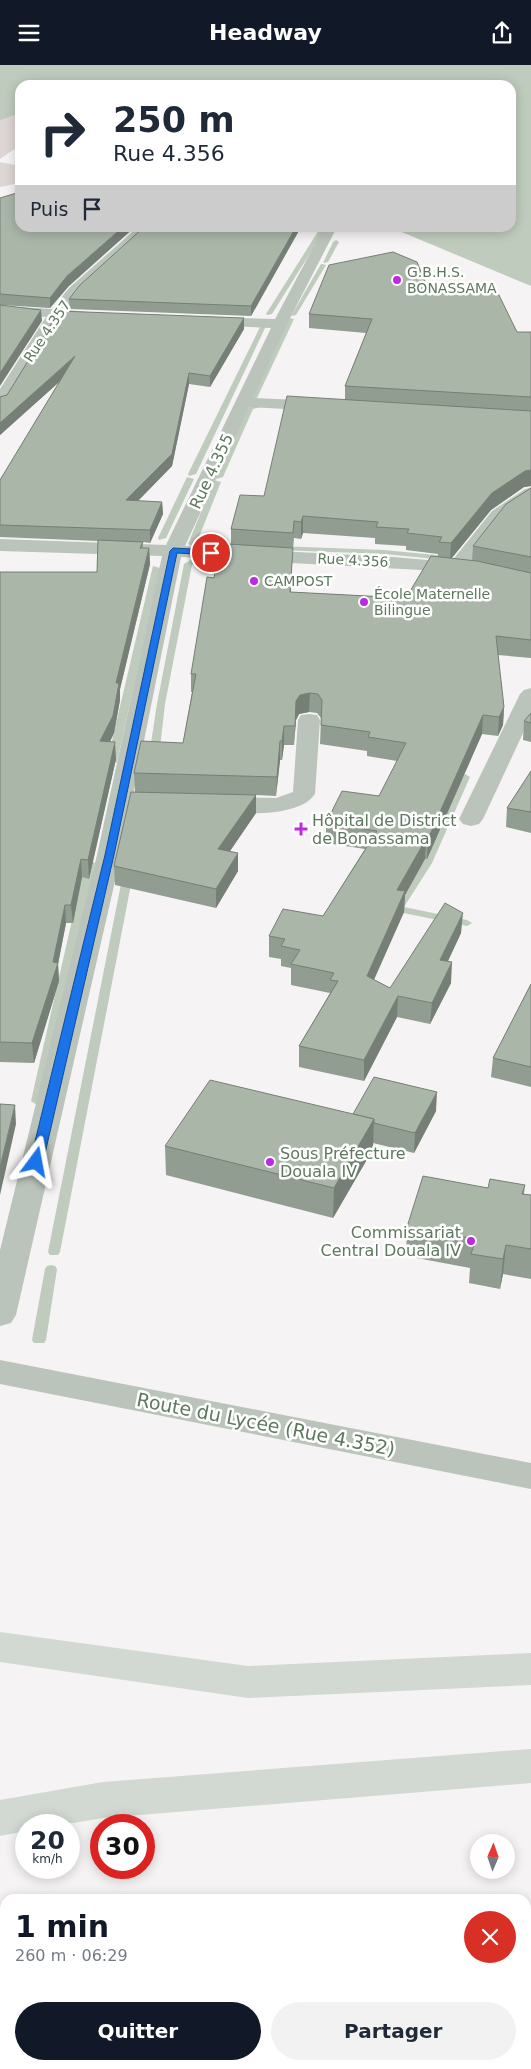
<!DOCTYPE html>
<html lang="fr">
<head>
<meta charset="utf-8">
<style>
	:root { --surface:#fff; --page:#f2f2f3; --text:#1f2937; --muted:#747a83; --accent:#111827 }
	body { margin:0; font-family:"DejaVu Sans",sans-serif; background:var(--page); color:var(--text); height:100vh; display:flex; flex-direction:column; font-size:19px; white-space:nowrap }
	* { box-sizing:border-box; margin:0 }
	p { font-size:16px; color:var(--muted) }
	.icon { flex:none; width:28px; height:28px; fill:none; stroke:currentColor; stroke-width:2; stroke-linecap:round; stroke-linejoin:round }
	.map { position:relative; flex:1; overflow:hidden }
	.side { position:absolute; left:0px; top:1829px; width:531px; height:176px; display:flex; flex-direction:column; background:var(--surface); border-radius:15px 15px 0 0; box-shadow:0 2px 12px #0003 }
	.side>* { flex:none }
	.hud { position:absolute; left:15px; top:15px; width:501px; height:152px; border-radius:15px; box-shadow:0 2px 12px #0003; background:#fff; color:var(--text); overflow:hidden }
	.needle { width:32px; rotate:2deg }
	.buttons { position:absolute; left:470px; top:1769px; display:grid; gap:10px }
	.buttons a { display:grid; place-items:center; width:45px; height:45px; border-radius:50%; background:var(--surface); box-shadow:0 2px 12px #0003; font-size:25px }
	.speed { position:absolute; left:15px; top:1749px; display:flex; gap:10px; font-size:25px; font-weight:700; text-align:center }
	.speed>* { display:grid; place-content:center; width:65px; height:65px; border-radius:50%; background:var(--surface); box-shadow:0 2px 12px #0003; line-height:1 }
	.speed small { font-size:12px; font-weight:400 }
	.speed .limit { border:8px solid #d22; background:#fff; color:#111 }
	.pin { position:absolute; display:grid; place-items:center; width:42px; height:42px; color:#fff; margin:-21px; border:2px solid #fff; border-radius:50%; box-shadow:0 1px 5px #0007 }
	.me { position:absolute; width:55px; margin:-28px; rotate:13deg; stroke-linejoin:round; filter:drop-shadow(0 0 4px #0008) }
	.turn { display:flex; align-items:center; gap:18px; height:105px; padding:0 15px; font-size:22px }
	.turn .icon { width:65px; height:65px; stroke-width:2.5 }
	.turn b { display:block; font-size:35px; line-height:42px }
	.then { display:flex; align-items:center; height:48px; padding:0 15px; background:#0003; gap:10px; font-size:19px }
	.round { display:grid; place-items:center; flex:none; width:52px; height:52px; border-radius:26px; background:var(--page) }
	.summary { display:flex; align-items:center; justify-content:space-between; height:85px; padding:0 15px }
	h1 { font-size:30px; font-weight:700; line-height:38px; color:var(--accent) }
	.action { display:flex; gap:10px; margin-top:auto; padding:10px 15px }
	.action a { flex:1; height:58px; border-radius:30px; background:var(--accent); color:#fff; font-size:20px; font-weight:700; line-height:58px; text-align:center }
	.action a+a { background:var(--page); color:var(--text) }
	header { display:flex; justify-content:space-between; align-items:center; height:65px; padding:0 15px; background:var(--accent); color:#fff; font-size:22px; font-weight:700 }
	.map>svg:first-child { display:block }
</style>
</head>
<body>
<header><svg class="icon" aria-label="menu" viewBox="0 0 24 24"><path d="M4 6h16M4 12h16M4 18h16"/></svg>Headway<svg class="icon" aria-label="share" viewBox="0 0 24 24"><path d="M12 15V3M7 8l5-5 5 5M5 13v7h14v-7"/></svg></header>
<div class="map">
<svg width="531" height="2004" viewBox="0 0 531 2004">
	<rect width="100%" height="100%" fill="#f6f3f4"/>
	<!-- green -->
	<g fill="#ddd6d4">
		<polygon points="20,50 20,84 13,85 0,94 0,54"/>
		<polygon points="0,97 20,101 20,118 0,122"/>
	</g>
	<!-- water -->
	<polygon fill="#bfcbbc" points="0,0 531,0 531,221 392,163 511,162 511,20 20,20 20,44 0,38"/>
	<g fill="none" stroke-linecap="round" stroke-linejoin="round">
		<!-- stream -->
		<g fill="#bfcbbc" fill-rule="evenodd">
			<polygon points="319,165 324,166 272,249 267,250 266,249"/>
			<polygon points="336,175 339,177 328,197 323,198 333,177"/>
			<polygon points="321,199 326,200 296,250 291,251"/>
			<polygon points="289,253 294,254 257,333 252,334 251,333"/>
			<polygon points="261,260 266,261 196,409 189,411 188,409"/>
			<polygon points="267,337 269,338 269,340 253,344 223,412 216,414 215,412 247,343"/>
			<polygon points="187,412 194,414 166,473 159,475 158,473"/>
			<polygon points="214,415 221,417 197,477 242,480 246,482 245,484 192,481 188,479"/>
			<polygon points="277,481 384,485 446,491 450,493 446,495 384,489 280,485 277,485"/>
			<path d="M202,492h17l4,2c-9,5 -21,0 -31,6l-27,139 -6,52 -5,3 -5,-3 8,-52 27,-140 8,-5z"/>
			<polygon points="153,501 160,503 117,697 112,700 107,697"/>
			<polygon points="465,709 470,712 432,798 404,842 467,855 472,858 467,861 394,846 393,844 422,798 460,712"/>
			<polygon points="90,795 95,798 43,1036 37,1040 31,1036 85,798"/>
			<polygon points="128,806 133,809 60,1187 58,1190 50,1190 48,1187 123,809"/>
			<polygon points="51,1200 55,1201 57,1204 46,1275 44,1278 34,1278 32,1275 45,1204 47,1201"/>
		</g>
		<!-- river -->
		<polygon fill="#bfcbbc" fill-rule="evenodd" points="20,31 20,49 0,55 0,37"/>
		<!-- minor -->
		<g fill="#bbc4bb" fill-rule="evenodd">
			<polygon points="138,162 153,162 79,229 67,245 99,248 101,251 99,254 60,253 8,337 6,340 0,342 0,324 46,252 0,249 0,241 52,244 69,223"/>
			<polygon points="324,162 337,162 287,259 253,333 322,336 328,338 330,341 328,344 322,346 249,342 185,481 393,492 451,497 492,446 525,424 531,423 531,436 504,454 469,499 531,512 531,524 476,512 421,505 181,492 121,790 16,1250 11,1258 0,1261 0,1185 97,790 162,491 0,486 0,474 166,480 271,263 207,260 202,259 200,256 202,253 207,252 275,254"/>
			<polygon points="531,623 531,651 483,754 479,759 471,761 463,759 459,754 520,629 524,625"/>
			<path d="M309,649l8,1 3,5 -5,74c-16,24 -77,21 -103,15l-4,-5 4,-5 8,-2 56,1 17,-6 5,-72 3,-5z"/>
			<polygon points="0,1295 531,1398 531,1424 0,1319"/>
		</g>
		<!-- highway -->
		<g fill="#d2d9d2" fill-rule="evenodd">
			<polygon points="0,1567 248,1601 531,1588 531,1620 248,1633 0,1597"/>
			<polygon points="531,1684 531,1718 103,1753 61,1760 26,1760 26,1766 0,1771 0,1735 103,1717"/>
		</g>
	</g>
	<!-- wall -->
	<g fill="#919d90" fill-rule="evenodd">
		<polygon points="0,133 68,222 50,243 0,240"/>
		<polygon points="144,162 301,162 251,251 70,244 69,234"/>
		<path d="M428,224l89,43h14v154l-7,1 -33,23 -39,48 20,3 1,-15 58,-59v171l-33,-3 6,52 -1,18 -5,11 -16,-2 -55,125h-2l-20,36 -1,17 -30,68 16,8 71,-55 -13,28 3,22 -21,41 -33,-7 -33,64 -65,-14v-21l31,-53 -39,-8v-17l-10,-2v-7l-12,-2v-21l54,-20 42,-67 -39,-6v-20l53,-27 18,-35 -30,-5v-5l-47,-7 1,-26 -4,-5 -8,-1 -10,2 -3,6 -2,25h-10l-2,15h-2l-4,36 -20,-1v18l-26,38 8,20 -22,37 -101,-23 -1,-19 21,-74 -1,-19 49,-30 9,-51h-1v-18l23,-96 11,-25 6,-9v-15l33,-33 81,-97v-13l21,-53 -57,-5v-14zM303,468l72,5v6l31,2v4l32,4v3l-32,41 -115,-6 1,-42h1l1,-12 7,1z"/>
		<polygon points="244,253 244,264 210,322 189,319 172,401 138,436 162,437 163,449 150,478 143,477 143,483 149,483 150,499 120,624 120,635 114,668 110,677 116,694 89,814 82,812 73,858 66,858 58,899 59,916 34,998 0,997 0,507 97,507 98,476 0,472 0,415 60,316 0,370 0,332"/>
		<polygon points="531,648 531,677 523,675 524,656"/>
		<polygon points="531,706 531,768 506,762 507,743"/>
		<polygon points="531,919 531,1022 491,1012 493,993"/>
		<polygon points="436,1046 414,1088 373,1078 373,1084 333,1153 166,1110 165,1081"/>
		<polygon points="525,1120 524,1129 531,1130 531,1214 503,1209 500,1224 469,1218 470,1203 406,1191 407,1162 488,1123"/>
		<polygon points="526,1872 531,1872 531,2004 497,2004 496,2000 526,2000"/>
	</g>
	<!-- shaded-wall -->
	<g fill="#767f76">
		<polygon points="123,162 135,162 68,222 50,243 50,233 67,211"/>
		<polygon points="296,162 301,162 251,251 251,241"/>
		<polygon points="41,245 42,256 0,321 0,308"/>
		<polygon points="244,253 244,264 210,322 210,311"/>
		<polygon points="75,291 76,302 0,370 0,358"/>
		<polygon points="189,308 189,319 172,401 127,447 126,435"/>
		<polygon points="531,405 531,421 524,422 491,445 450,495 451,478 492,428 525,406"/>
		<polygon points="162,437 163,449 150,478 150,465"/>
		<polygon points="303,451 303,468 301,474 301,457"/>
		<polygon points="149,483 150,499 120,624 120,635 114,668 101,694 100,676 116,618"/>
		<polygon points="293,483 292,500 290,545 290,527"/>
		<polygon points="310,628 309,647 299,649 296,655 294,680 295,661 296,636 300,630"/>
		<polygon points="504,642 503,660 498,671 499,652"/>
		<polygon points="483,650 482,669 427,794 428,774"/>
		<polygon points="284,661 284,680 282,695 282,676"/>
		<polygon points="280,676 280,695 276,731 277,712"/>
		<polygon points="115,677 116,694 89,814 88,795"/>
		<polygon points="256,730 256,748 219,802 218,784"/>
		<polygon points="426,774 425,794 405,830 404,847 366,932 367,911 397,825"/>
		<polygon points="238,788 238,806 216,843 216,824"/>
		<polygon points="81,794 82,812 73,858 71,840"/>
		<polygon points="65,840 66,858 58,899 59,916 34,998 32,978 53,897"/>
		<polygon points="463,848 461,868 439,915 440,895"/>
		<polygon points="452,897 451,918 430,959 432,938"/>
		<polygon points="398,931 397,952 364,1016 364,995"/>
		<polygon points="437,1027 436,1046 414,1088 415,1068"/>
		<polygon points="15,1040 16,1059 0,1130 0,1102"/>
		<polygon points="374,1054 373,1084 333,1153 334,1123"/>
		<polygon points="506,1180 503,1209 500,1224 503,1194"/>
	</g>
	<!-- building -->
	<g fill="#a9b6a8" stroke="#767f76">
		<polygon points="20,127 20,162 123,162 67,211 50,233 0,229 0,133"/>
		<polygon points="144,162 296,162 251,241 69,234 80,220"/>
		<polygon points="393,187 417,197 428,224 496,224 517,267 531,267 531,332 345,321 372,254 309,249 329,200"/>
		<polygon points="0,240 41,245 0,308"/>
		<polygon points="59,246 244,253 210,311 189,308 172,389 126,435 162,437 150,465 0,460 0,415 75,291 0,358 0,332 7,330"/>
		<polygon points="287,331 531,346 531,405 525,406 492,428 451,478 439,477 442,472 407,468 409,464 376,462 378,457 303,451 301,457 294,456 293,468 231,464 240,430 264,431"/>
		<polygon points="531,423 531,492 473,481 506,439"/>
		<polygon points="98,475 143,477 140,483 149,483 116,618 119,618 113,651 100,676 115,677 88,795 81,794 71,840 65,840 53,897 58,898 32,978 0,977 0,507 97,507"/>
		<polygon points="227,479 293,483 290,527 406,533 431,491 477,496 531,508 531,575 496,571 504,642 499,652 483,650 428,774 426,774 397,825 405,826 367,911 390,923 445,838 463,848 440,895 452,897 432,938 398,931 364,995 299,981 338,916 330,915 334,908 291,899 300,885 281,881 285,874 269,871 283,844 323,851 377,766 326,758 342,726 379,731 406,678 368,672 370,667 321,660 322,635 318,629 310,628 300,630 296,636 295,661 284,661 282,676 280,676 277,712 134,708 141,676 183,678 196,609 191,609 207,512 214,513 218,488 225,488"/>
		<polygon points="531,648 531,658 524,656"/>
		<polygon points="531,706 531,747 507,743"/>
		<polygon points="131,727 256,730 218,784 238,788 216,824 114,801"/>
		<polygon points="531,919 531,1002 493,993"/>
		<polygon points="374,1012 437,1027 415,1068 374,1058 374,1054 353,1049"/>
		<polygon points="210,1015 374,1054 334,1123 165,1081"/>
		<polygon points="0,1039 15,1040 0,1102"/>
		<polygon points="423,1111 488,1123 490,1114 525,1120 522,1129 531,1130 531,1184 506,1180 503,1194 471,1189 476,1174 407,1162"/>
		<polygon points="526,1872 531,1872 531,1996 526,1997"/>
	</g>
	<!-- route -->
	<polygon fill="#1a73e8" stroke="#114b97" points="173,483 211,485 214,488 211,490 177,488 114,790 43,1097 36,1101 30,1097 105,790 170,486"/>
	<!-- markers -->
	<g fill="#be29e1" stroke="#fff" stroke-width="2">
		<circle cx="397" cy="215" r="5"/>
		<circle cx="254" cy="516" r="5"/>
		<circle cx="364" cy="537" r="5"/>
		<path d="M298.5 756.5h5v5h5v5h-5v5h-5v-5h-5v-5h5z"/>
		<circle cx="270" cy="1097" r="5"/>
		<circle cx="471" cy="1176" r="5"/>
	</g>
	<g text-anchor="middle" stroke-width="5" stroke-linejoin="round" paint-order="stroke">
		<!-- far-poi labels -->
		<g font-size="14" fill="#5e785e" stroke="#fff" text-anchor="start">
			<text x="407" y="212">G.B.H.S.<tspan x="407" dy="16">BONASSAMA</tspan></text>
			<text x="264" y="521">CAMPOST</text>
			<text x="374" y="534">École Maternelle<tspan x="374" dy="16">Bilingue</tspan></text>
		</g>
		<!-- far-street labels -->
		<g font-size="14" fill="#5e785e" stroke="#fff">
			<text transform="translate(47 266) rotate(-56)" y="5">Rue 4.357</text>
			<text transform="translate(353 495) rotate(3)" y="5">Rue 4.356</text>
		</g>
		<!-- street labels -->
		<g font-size="16" fill="#5e785e" stroke="#fff">
			<text transform="translate(211 406) rotate(-65)" y="6">Rue 4.355</text>
		</g>
		<!-- poi labels -->
		<g font-size="16" fill="#5e785e" stroke="#fff" text-anchor="start">
			<text x="312" y="761">Hôpital de District<tspan x="312" dy="18">de Bonassama</tspan></text>
			<text x="280" y="1094">Sous Préfecture<tspan x="280" dy="18">Douala IV</tspan></text>
			<text x="461" y="1173" text-anchor="end">Commissariat<tspan x="461" dy="18">Central Douala IV</tspan></text>
		</g>
		<!-- near-street labels -->
		<g font-size="19" fill="#5e785e" stroke="#fff">
			<text transform="translate(266 1359) rotate(11)" y="7">Route du Lycée (Rue 4.352)</text>
		</g>
	</g>
</svg>
<div class="buttons">
<a><svg class="needle" viewBox="-14 -14 28 28"><path d="M0-13l5 13h-10z" fill="#e53935"/><path d="M0 13l5-13h-10z" fill="#747a83"/></svg></a>
</div>
<div class="speed"><div>20<small>km/h</small></div><div class="limit">30</div></div>
<div class="pin" style="left:211px;top:488px;background:#d93025"><svg class="icon" aria-label="arrive" viewBox="0 0 24 24"><path d="M6 21V4h12l-3 4 3 4H6"/></svg></div>
<svg class="me" style="left:36px;top:1097px" viewBox="-20 -20 40 40"><path d="M0-17L14 15 0 8-14 15z" fill="#1a73e8" stroke="#fff" stroke-width="4"/></svg>
<div class="hud">
<div class="turn"><svg class="icon" aria-label="right" viewBox="0 0 24 24"><path d="M7 20v-9h11M14 6l5 5-5 5"/></svg><div><b>250 m</b>Rue 4.356</div></div>
<div class="then">Puis<svg class="icon" aria-label="arrive" viewBox="0 0 24 24"><path d="M6 21V4h12l-3 4 3 4H6"/></svg></div>
</div>
<section class="side">
<div class="summary"><div><h1>1 min</h1><p>260 m · 06:29</p></div><a class="round" style="background:#d93025;color:#fff"><svg class="icon" aria-label="close" viewBox="0 0 24 24"><path d="M6 6l12 12M18 6L6 18"/></svg></a></div>
<div class="action"><a>Quitter</a><a>Partager</a></div>
</section>
</div>
</body>
</html>
